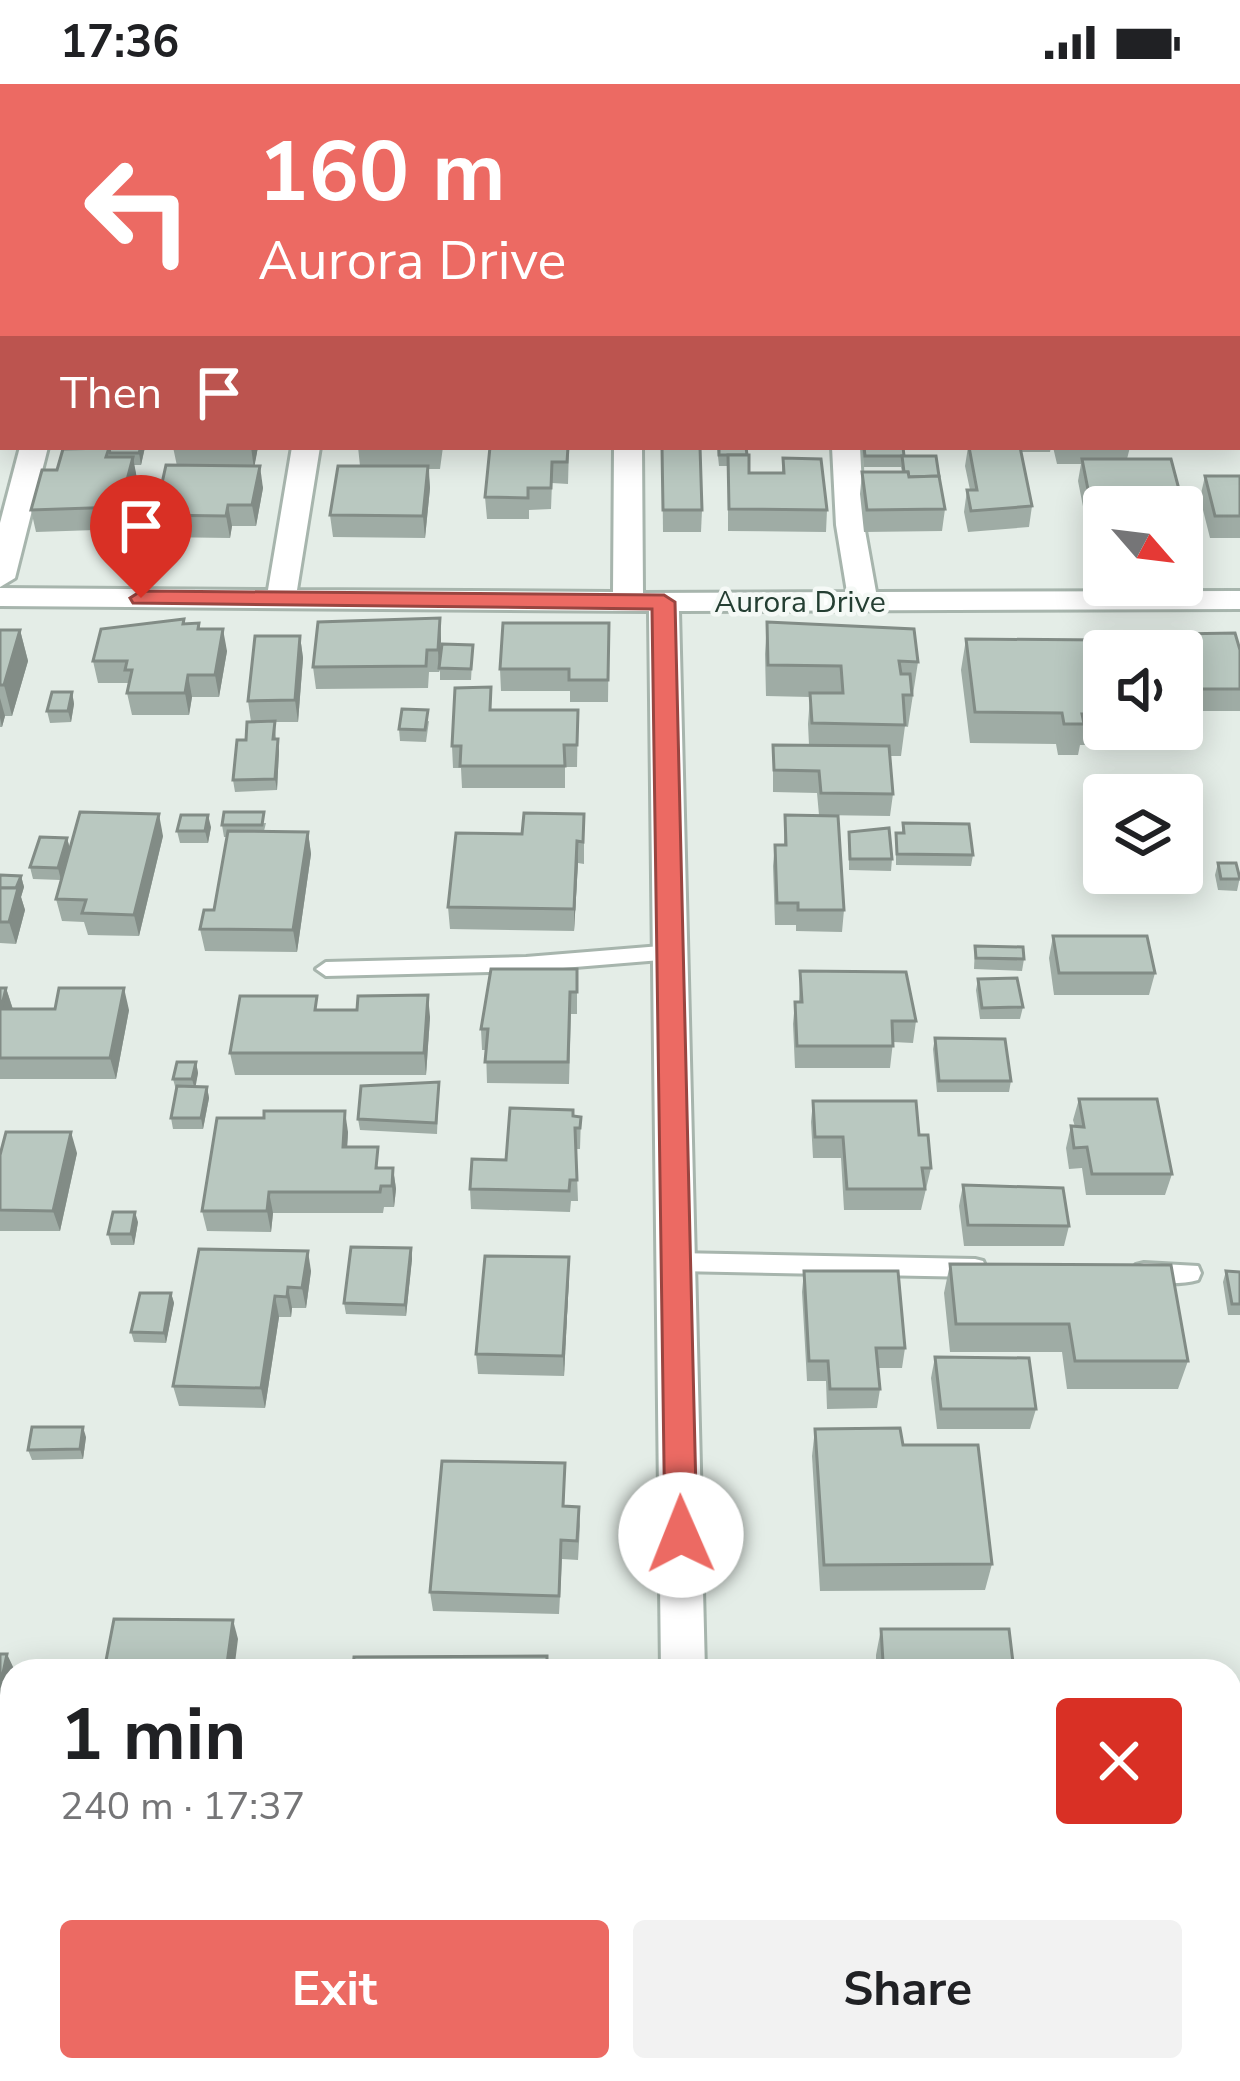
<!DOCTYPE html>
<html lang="en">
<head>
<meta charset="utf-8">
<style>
	:root { --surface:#fff; --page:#f2f2f2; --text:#202124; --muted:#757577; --accent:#ec6a63 }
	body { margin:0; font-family:"Nunito Sans",sans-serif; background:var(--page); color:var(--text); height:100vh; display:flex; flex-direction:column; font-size:45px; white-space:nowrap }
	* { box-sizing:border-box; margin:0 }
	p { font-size:39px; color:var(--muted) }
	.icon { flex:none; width:66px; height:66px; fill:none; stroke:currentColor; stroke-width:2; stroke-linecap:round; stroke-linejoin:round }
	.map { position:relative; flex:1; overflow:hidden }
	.panel { position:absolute; left:0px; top:1575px; width:1242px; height:423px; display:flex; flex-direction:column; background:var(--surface); border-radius:36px 36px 0 0; box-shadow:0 6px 30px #0003 }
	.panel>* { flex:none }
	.top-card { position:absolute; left:0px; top:0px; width:1242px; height:366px; box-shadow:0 6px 30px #0003; background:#ec6a63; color:#fff; overflow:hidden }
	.needle { width:78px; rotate:118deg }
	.tools { position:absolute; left:1083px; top:402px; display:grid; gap:24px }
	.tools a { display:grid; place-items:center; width:120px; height:120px; border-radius:12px; background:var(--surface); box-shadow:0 6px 30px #0003; font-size:60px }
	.pin { position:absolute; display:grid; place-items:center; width:102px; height:102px; color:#fff; margin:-123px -51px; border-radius:50% 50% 50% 0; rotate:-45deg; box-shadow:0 0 12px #0007 }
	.pin .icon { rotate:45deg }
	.me { position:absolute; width:132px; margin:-66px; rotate:359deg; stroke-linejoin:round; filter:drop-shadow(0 0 9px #0008) }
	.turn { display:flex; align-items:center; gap:42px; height:252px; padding:0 60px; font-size:54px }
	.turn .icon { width:156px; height:156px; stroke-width:2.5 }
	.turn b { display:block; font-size:84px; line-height:102px }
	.then { display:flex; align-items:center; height:114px; padding:0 60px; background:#0003; gap:24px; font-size:45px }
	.round { display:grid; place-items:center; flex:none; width:126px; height:126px; border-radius:12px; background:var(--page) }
	.summary { display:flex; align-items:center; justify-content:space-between; height:204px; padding:0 60px }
	h1 { font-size:72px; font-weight:700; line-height:90px }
	.primary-button { display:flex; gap:24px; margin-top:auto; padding:24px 60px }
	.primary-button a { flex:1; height:138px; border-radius:12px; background:var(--accent); color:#fff; font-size:48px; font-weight:700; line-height:138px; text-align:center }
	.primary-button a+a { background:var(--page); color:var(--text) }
	.status { display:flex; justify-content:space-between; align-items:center; height:84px; padding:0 60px; background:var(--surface); direction:ltr }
	.status svg { height:33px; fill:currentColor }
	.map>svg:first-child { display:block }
</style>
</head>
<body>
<div class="status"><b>17:36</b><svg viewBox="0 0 49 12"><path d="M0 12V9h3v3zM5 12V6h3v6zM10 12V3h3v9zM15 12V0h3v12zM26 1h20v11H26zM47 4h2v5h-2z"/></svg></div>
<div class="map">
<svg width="1240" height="1997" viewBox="0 0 1240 1997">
	<rect width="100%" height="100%" fill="#e4ede7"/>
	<!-- green -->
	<polygon fill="#beddc0" points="0,0 959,0 960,3 3,3 3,118"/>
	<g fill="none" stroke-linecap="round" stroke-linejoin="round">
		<defs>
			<g id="service">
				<polygon points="673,861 683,868 673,875 526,887 326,892 316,885 326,878 526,873"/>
				<polygon points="676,1169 975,1175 983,1177 986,1184 983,1191 975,1193 676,1187 668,1184 665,1178 668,1172"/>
				<path d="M1144,1179l54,3 3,7 -3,7c-17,5 -45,4 -62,-1l-3,-7 3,-7z"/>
			</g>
			<g id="minor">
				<polygon points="20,363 48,363 15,494 0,503 0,439"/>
				<polygon points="292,363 320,363 297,506 613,508 614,363 642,363 643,509 847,508 836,441 832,363 860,363 864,441 876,508 1240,507 1240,525 679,527 705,1587 661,1587 649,527 0,522 0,504 268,506"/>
				<rect x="666" y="1986" width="50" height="11"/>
			</g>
		</defs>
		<!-- service casing -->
		<use href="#service" stroke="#a7b5ad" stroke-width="6"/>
		<!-- minor casing -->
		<use href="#minor" stroke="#a7b5ad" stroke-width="6"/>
		<!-- service -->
		<use href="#service" fill="#fff" fill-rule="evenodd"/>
		<!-- minor -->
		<use href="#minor" fill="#fff" fill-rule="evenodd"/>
	</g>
	<!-- wall -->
	<g fill="#9faca5">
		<polygon points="145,363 141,381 134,381 137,395 125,445 36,448 31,426 57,386 63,365"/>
		<polygon points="173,363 258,363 254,382 263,404 256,442 232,442 230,454 159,453 155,431 177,382"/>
		<polygon points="358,363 443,363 440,385 429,385 430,404 425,454 333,453 330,431 360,382"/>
		<polygon points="490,363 569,363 568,400 552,399 551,425 529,426 529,435 487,435 485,413"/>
		<polygon points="662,363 702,426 701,448 663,448"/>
		<polygon points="717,363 746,363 749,389 782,389 783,374 827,426 826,448 728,447 728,382 719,382"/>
		<polygon points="862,363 903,363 904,372 945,425 942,447 864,448 860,410 862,388 902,388 901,383 864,383"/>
		<polygon points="968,363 1051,363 1050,368 1021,368 1032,422 1029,443 968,448 964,428 967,406 970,406 965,382"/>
		<polygon points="1053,363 1130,363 1127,375 1181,413 1178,423 1104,423 1104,458 1090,458 1078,397 1081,380 1057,380"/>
		<polygon points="1205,392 1240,392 1240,454 1210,454 1200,414"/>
		<polygon points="440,534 441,556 440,581 473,561 471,596 440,596 440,586 439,588 429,588 428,604 316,605 313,583"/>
		<polygon points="767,538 918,578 908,643 905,642 901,672 889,672 893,710 890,732 819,731 817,709 773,708 773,661 809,661 808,640 810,613 766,612 765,570"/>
		<polygon points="199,539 200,545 227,567 219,613 192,613 189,631 132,631 127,609 128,599 98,599 93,577 185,540"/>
		<polygon points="609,539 608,618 570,618 570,607 501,607 500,585"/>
		<polygon points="0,546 20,546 28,577 12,632 5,632 2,643 0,643"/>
		<polygon points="1118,551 1240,566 1240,627 1182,627 1182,567 1114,567"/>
		<polygon points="300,552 303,574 298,638 275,638 276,655 279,667 277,706 235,708 233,696 251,638 248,617"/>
		<polygon points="966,555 1104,569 1104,604 1101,619 1098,619 1100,630 1093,661 1080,661 1078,671 1058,671 1056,660 970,659 961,586"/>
		<polygon points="72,608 74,620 71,638 50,639 47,627"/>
		<polygon points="492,626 578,626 577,683 565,683 565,704 462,704 461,684 453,684 452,662"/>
		<polygon points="429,637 426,658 400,657 399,645"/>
		<polygon points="584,730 584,780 578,779 574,847 450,845 448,823 522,750"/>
		<polygon points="785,731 844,826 842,848 796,847 796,841 775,841 773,782 775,761 784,761"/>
		<polygon points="266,739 264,747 308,748 311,770 297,868 205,867 200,845 214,826 227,753 224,753 222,741"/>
		<polygon points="903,739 973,771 971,782 896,781 896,749 902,749"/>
		<polygon points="211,743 208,759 180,759 177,747"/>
		<polygon points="849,748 892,775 891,787 849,786"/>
		<polygon points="163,752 139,852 88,851 84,838 62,837 56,815 61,796 33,795 30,783 67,754 70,765"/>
		<polygon points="1218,779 1240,793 1237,807 1218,806 1215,791"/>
		<polygon points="0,791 21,792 24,803 21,813 25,826 16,860 0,859"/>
		<polygon points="1053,852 1155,889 1149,911 1054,911 1049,874"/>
		<polygon points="975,862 1024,875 1022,887 974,885"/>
		<polygon points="577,885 577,930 571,930 569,1000 487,999 486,966 482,966 481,945"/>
		<polygon points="800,887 916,937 913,959 893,958 890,984 795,984 793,940 795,918 799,918"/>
		<polygon points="978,895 1023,923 1020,935 980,935 976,906"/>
		<polygon points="0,904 6,904 13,925 129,926 116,995 0,995"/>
		<polygon points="319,926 430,933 426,991 235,991 230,969"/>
		<polygon points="935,954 1011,997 1009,1008 937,1008 933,965"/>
		<polygon points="196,978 198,989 195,1002 207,1003 209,1014 203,1045 173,1045 171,1034 176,1006 173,995"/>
		<polygon points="439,998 437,1050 360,1046 358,1035"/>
		<polygon points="1079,1015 1172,1090 1165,1111 1086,1111 1082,1084 1069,1085 1066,1064 1071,1042 1075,1043 1073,1036"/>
		<polygon points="813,1017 919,1051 931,1084 921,1126 844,1126 841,1074 813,1074 811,1038"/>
		<polygon points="573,1032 581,1033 580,1065 576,1065 578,1117 571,1117 570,1128 471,1125 470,1105 506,1076"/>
		<polygon points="348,1048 347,1063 380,1084 393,1084 396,1105 394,1123 384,1123 383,1129 273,1129 271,1148 207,1147 202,1127"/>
		<polygon points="77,1069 60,1147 0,1147 0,1071"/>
		<polygon points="963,1101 1069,1142 1064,1162 964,1162 959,1122"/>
		<polygon points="138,1138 134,1161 111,1161 108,1150"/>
		<polygon points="411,1164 412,1175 406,1232 346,1230 344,1219"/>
		<polygon points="199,1165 311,1187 306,1224 292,1224 291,1233 279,1233 265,1324 179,1322 173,1302"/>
		<polygon points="950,1180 1188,1277 1178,1305 1067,1305 1062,1268 950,1268 944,1209"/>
		<polygon points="804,1187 905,1264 902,1284 878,1284 880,1305 877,1324 827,1325 826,1297 807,1297 802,1208"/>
		<polygon points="1226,1187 1240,1188 1240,1231 1228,1231 1223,1198"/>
		<polygon points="569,1193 564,1292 478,1290 476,1270"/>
		<polygon points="171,1209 174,1219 166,1259 134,1258 131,1248"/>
		<polygon points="935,1273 1036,1325 1030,1345 937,1345 931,1294"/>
		<polygon points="815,1345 903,1361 992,1480 985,1506 820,1507 812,1372"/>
		<polygon points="86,1353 83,1375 32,1376 28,1366"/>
		<polygon points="565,1399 564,1422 579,1423 580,1442 578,1476 562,1475 559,1530 433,1527 430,1508"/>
		<polygon points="881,1545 1014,1587 815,1587 817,1579 876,1578 876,1571"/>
		<polygon points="553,1986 553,1997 406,1996"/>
		<polygon points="1154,1986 1230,1986 1240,1997 1156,1997"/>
	</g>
	<!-- shaded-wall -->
	<g fill="#828c86">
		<polygon points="141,363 145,363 141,381 139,369"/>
		<polygon points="251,363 258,363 254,385"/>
		<polygon points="133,373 137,395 125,445 120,423"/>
		<polygon points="260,382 263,404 256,442 252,421"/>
		<polygon points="428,382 430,404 425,454 423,432"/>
		<polygon points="228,421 232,442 230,454 226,432"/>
		<polygon points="440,534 441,556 439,588 438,566"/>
		<polygon points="223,545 227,567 219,613 215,591"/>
		<polygon points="20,546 28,577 12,632 4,601"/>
		<polygon points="300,552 303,574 298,638 295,616"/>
		<polygon points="188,591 192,613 189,631 185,609"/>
		<polygon points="72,608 74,620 71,638 68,627"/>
		<polygon points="0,614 5,632 2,643 0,634"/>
		<polygon points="278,655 279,667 277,706 275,695"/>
		<polygon points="159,730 163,752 139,852 134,831"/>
		<polygon points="208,731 211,743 208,759 205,747"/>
		<polygon points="308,748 311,770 297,868 293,846"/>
		<polygon points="67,754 70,765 61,796 58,784"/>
		<polygon points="577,757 578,779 574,847 574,825"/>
		<polygon points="21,792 24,803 21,813 25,826 16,860 9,838 15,809"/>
		<polygon points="6,904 13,926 1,925"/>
		<polygon points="124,904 129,926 116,995 110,974"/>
		<polygon points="428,911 430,933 426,991 424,969"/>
		<polygon points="196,978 198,989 195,1006 192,995"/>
		<polygon points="207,1003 209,1014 203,1045 201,1034"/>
		<polygon points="345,1027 348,1048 346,1084 343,1063"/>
		<polygon points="71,1048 77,1069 60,1147 53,1127"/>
		<polygon points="393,1084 396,1105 394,1123 392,1102"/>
		<polygon points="269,1108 273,1129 271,1148 267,1127"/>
		<polygon points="135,1128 138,1138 134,1161 131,1150"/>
		<polygon points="411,1164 412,1175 406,1232 405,1221"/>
		<polygon points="308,1167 311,1187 306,1224 302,1204"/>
		<polygon points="569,1173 569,1193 564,1292 563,1272"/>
		<polygon points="288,1203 292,1224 291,1233 287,1213"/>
		<polygon points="171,1209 174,1219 166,1259 164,1249"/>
		<polygon points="275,1212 279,1233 265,1324 261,1304"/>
		<polygon points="83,1343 86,1353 83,1375 80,1365"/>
		<polygon points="233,1536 238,1555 234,1587 226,1587"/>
		<polygon points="7,1570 15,1587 12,1587 12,1628 0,1685 0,1603"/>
	</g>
	<!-- building -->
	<g fill="#b9c8c0" stroke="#828c86" stroke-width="3">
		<polygon points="1185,0 1236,0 1237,3 1186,3"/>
		<polygon points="82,363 141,363 139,369 110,369 109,364 82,365"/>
		<polygon points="490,363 568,363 567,378 552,378 551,404 528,404 528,414 485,413"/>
		<polygon points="662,363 700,363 702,426 663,426"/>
		<polygon points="719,363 746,363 747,371 719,371"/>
		<polygon points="864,363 903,363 904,372 865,372"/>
		<polygon points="969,363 1020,363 1032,422 971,427 967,406 977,406"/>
		<polygon points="109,364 106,373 133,373 120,423 31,426 42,386 57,386 63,365"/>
		<polygon points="728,371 749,371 749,389 784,389 783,374 821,375 827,426 729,425"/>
		<polygon points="902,372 936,372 939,392 909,393 908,388 904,388"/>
		<polygon points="1082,375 1171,375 1181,413 1155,412 1157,423 1104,423 1104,436 1094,436"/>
		<polygon points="166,381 260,382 252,421 228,421 226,432 155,431"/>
		<polygon points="338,382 428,382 423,432 330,431"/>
		<polygon points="862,388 908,388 909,393 939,392 945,425 867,426"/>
		<polygon points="1205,392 1240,392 1240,432 1215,432"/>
		<polygon points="440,534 438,566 427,566 426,582 313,583 318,538"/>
		<polygon points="184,535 183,540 199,539 198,545 223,545 215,591 188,591 185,609 127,609 132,586 125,586 127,577 93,577 101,545"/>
		<polygon points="767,538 914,545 918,578 899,577 901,590 910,590 912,611 903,611 905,641 812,639 810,609 843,609 841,582 768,581"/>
		<polygon points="503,539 609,539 608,596 569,596 569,585 500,585"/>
		<polygon points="0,546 20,546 4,601 0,601"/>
		<polygon points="1235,549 1240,566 1240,605 1182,605 1182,567 1121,567 1118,551"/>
		<polygon points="255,552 300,552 295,616 248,617"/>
		<polygon points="966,555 1102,556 1104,588 1093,588 1100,630 1082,630 1084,640 1064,640 1062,629 975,628"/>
		<polygon points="442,560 473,561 471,585 439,584"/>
		<polygon points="491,603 490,626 578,626 577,661 564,661 565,682 460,682 461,662 452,662 455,604"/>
		<polygon points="52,608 72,608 68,627 47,627"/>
		<polygon points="402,625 428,626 425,646 399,645"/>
		<polygon points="275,637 273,655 278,655 275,695 233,696 237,656 246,656 247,638"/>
		<polygon points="773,661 889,662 893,710 821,709 819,687 774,686"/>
		<polygon points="80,728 159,730 134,831 82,829 86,816 56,815"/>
		<polygon points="224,728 264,728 262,741 222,741"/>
		<polygon points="524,729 584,730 583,758 577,757 574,825 448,823 456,749 522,750"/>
		<polygon points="181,731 208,731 205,747 177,747"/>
		<polygon points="785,731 838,732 844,826 798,826 798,819 777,819 775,761 786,761"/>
		<polygon points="903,739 969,740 973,771 897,770 896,749 904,749"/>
		<polygon points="889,744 892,775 850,775 849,748"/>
		<polygon points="228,747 308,748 293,846 200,845 204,826 214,826"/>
		<polygon points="40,753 67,754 58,784 30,783"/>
		<polygon points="1218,779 1236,779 1240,795 1221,795"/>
		<polygon points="0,791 21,792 16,804 0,804"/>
		<polygon points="0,804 18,804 9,838 0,838"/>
		<polygon points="1053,852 1147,852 1155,889 1059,889"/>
		<polygon points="975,862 1023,863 1024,875 976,874"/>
		<polygon points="491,885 577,885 577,908 570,908 568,978 485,978 488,945 481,945"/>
		<polygon points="800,887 906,888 916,937 892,937 893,962 797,962 795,918 802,918"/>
		<polygon points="1017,894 1023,923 982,924 978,895"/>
		<polygon points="0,904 6,904 1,925 55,925 59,904 124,904 110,974 0,974"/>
		<polygon points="428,911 424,969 230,969 240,912 317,912 315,926 357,926 358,912"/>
		<polygon points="935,954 1005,955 1011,997 939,997"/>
		<polygon points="177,978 196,978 192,995 173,995"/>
		<polygon points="439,998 436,1039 358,1035 361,1002"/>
		<polygon points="177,1002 207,1003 201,1034 171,1034"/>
		<polygon points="1079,1015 1157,1015 1172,1090 1092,1090 1087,1063 1074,1064 1071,1042 1084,1043"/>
		<polygon points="813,1017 916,1017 919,1051 928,1051 931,1084 922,1084 925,1105 847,1105 843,1053 815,1053"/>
		<polygon points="510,1024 573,1026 573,1032 581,1033 580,1044 575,1044 577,1096 570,1096 569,1107 470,1105 472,1075 506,1076"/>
		<polygon points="264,1027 345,1027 343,1063 378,1063 376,1084 393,1084 392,1102 381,1102 380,1108 269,1108 267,1127 202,1127 217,1034 264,1034"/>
		<polygon points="6,1048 71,1048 53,1127 0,1126 0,1071"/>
		<polygon points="963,1101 1063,1104 1069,1142 968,1141"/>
		<polygon points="113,1128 135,1128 131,1150 108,1150"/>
		<polygon points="351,1163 411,1164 405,1221 344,1219"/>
		<polygon points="199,1165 308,1167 302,1204 288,1203 287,1213 275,1212 261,1304 173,1302"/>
		<polygon points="485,1172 569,1173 563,1272 476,1270"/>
		<polygon points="950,1180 1171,1181 1188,1277 1075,1277 1069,1240 956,1240"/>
		<polygon points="804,1187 898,1187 905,1264 876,1264 880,1305 830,1305 828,1277 809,1277"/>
		<polygon points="1226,1187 1240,1188 1240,1220 1232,1220"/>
		<polygon points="140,1209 171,1209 164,1249 131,1248"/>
		<polygon points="935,1273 1029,1274 1036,1325 941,1325"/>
		<polygon points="32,1343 83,1343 80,1365 28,1366"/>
		<polygon points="900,1344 903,1361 978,1361 992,1480 824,1481 815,1345"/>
		<polygon points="442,1377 565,1379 563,1422 579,1423 577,1457 561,1456 559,1512 430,1508"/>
		<polygon points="114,1535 233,1536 226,1587 104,1587"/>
		<polygon points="881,1545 1009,1545 1014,1587 817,1587 817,1579 883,1578"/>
		<polygon points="0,1570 7,1570 0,1603"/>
		<polygon points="547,1572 547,1587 353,1587 354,1573"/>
		<polygon points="1230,1796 1240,1796 1240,1997 1171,1997 1169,1986 1230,1986"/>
		<polygon points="407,1986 551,1986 551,1995 406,1996"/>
	</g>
	<!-- route -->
	<polygon fill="#ec6a63" stroke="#994540" stroke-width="3" points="141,507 664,511 675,518 697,1451 692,1461 681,1465 669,1461 665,1451 652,525 133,519 130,514"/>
	<g text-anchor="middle" stroke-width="9" stroke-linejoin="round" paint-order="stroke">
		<!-- street labels -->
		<g font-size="30" fill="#243e32" stroke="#f5f9f6">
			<text x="800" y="528">Aurora Drive</text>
		</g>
	</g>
</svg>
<div class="tools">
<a><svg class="needle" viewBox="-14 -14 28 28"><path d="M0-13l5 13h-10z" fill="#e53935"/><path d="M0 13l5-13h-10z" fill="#757577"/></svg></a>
<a><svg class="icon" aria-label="sound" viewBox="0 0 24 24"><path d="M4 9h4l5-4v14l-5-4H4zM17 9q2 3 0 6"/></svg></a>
<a><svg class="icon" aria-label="layers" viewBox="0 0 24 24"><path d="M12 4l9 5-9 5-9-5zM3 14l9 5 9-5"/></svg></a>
</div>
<div class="pin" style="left:141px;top:514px;background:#d93025"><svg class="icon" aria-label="arrive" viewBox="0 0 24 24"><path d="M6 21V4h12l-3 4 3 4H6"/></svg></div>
<svg class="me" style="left:681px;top:1451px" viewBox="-20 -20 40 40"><circle r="19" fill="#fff"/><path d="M0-13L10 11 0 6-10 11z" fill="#ec6a63"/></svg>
<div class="top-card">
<div class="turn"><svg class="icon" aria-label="left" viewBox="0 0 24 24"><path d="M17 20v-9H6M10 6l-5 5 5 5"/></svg><div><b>160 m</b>Aurora Drive</div></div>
<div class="then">Then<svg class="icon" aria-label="arrive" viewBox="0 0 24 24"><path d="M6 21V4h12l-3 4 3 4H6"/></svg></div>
</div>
<section class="panel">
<div class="summary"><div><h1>1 min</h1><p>240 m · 17:37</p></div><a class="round" style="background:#d93025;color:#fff"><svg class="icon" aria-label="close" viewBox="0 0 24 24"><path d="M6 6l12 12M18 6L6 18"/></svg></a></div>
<div class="primary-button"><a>Exit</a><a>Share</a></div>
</section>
</div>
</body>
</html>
